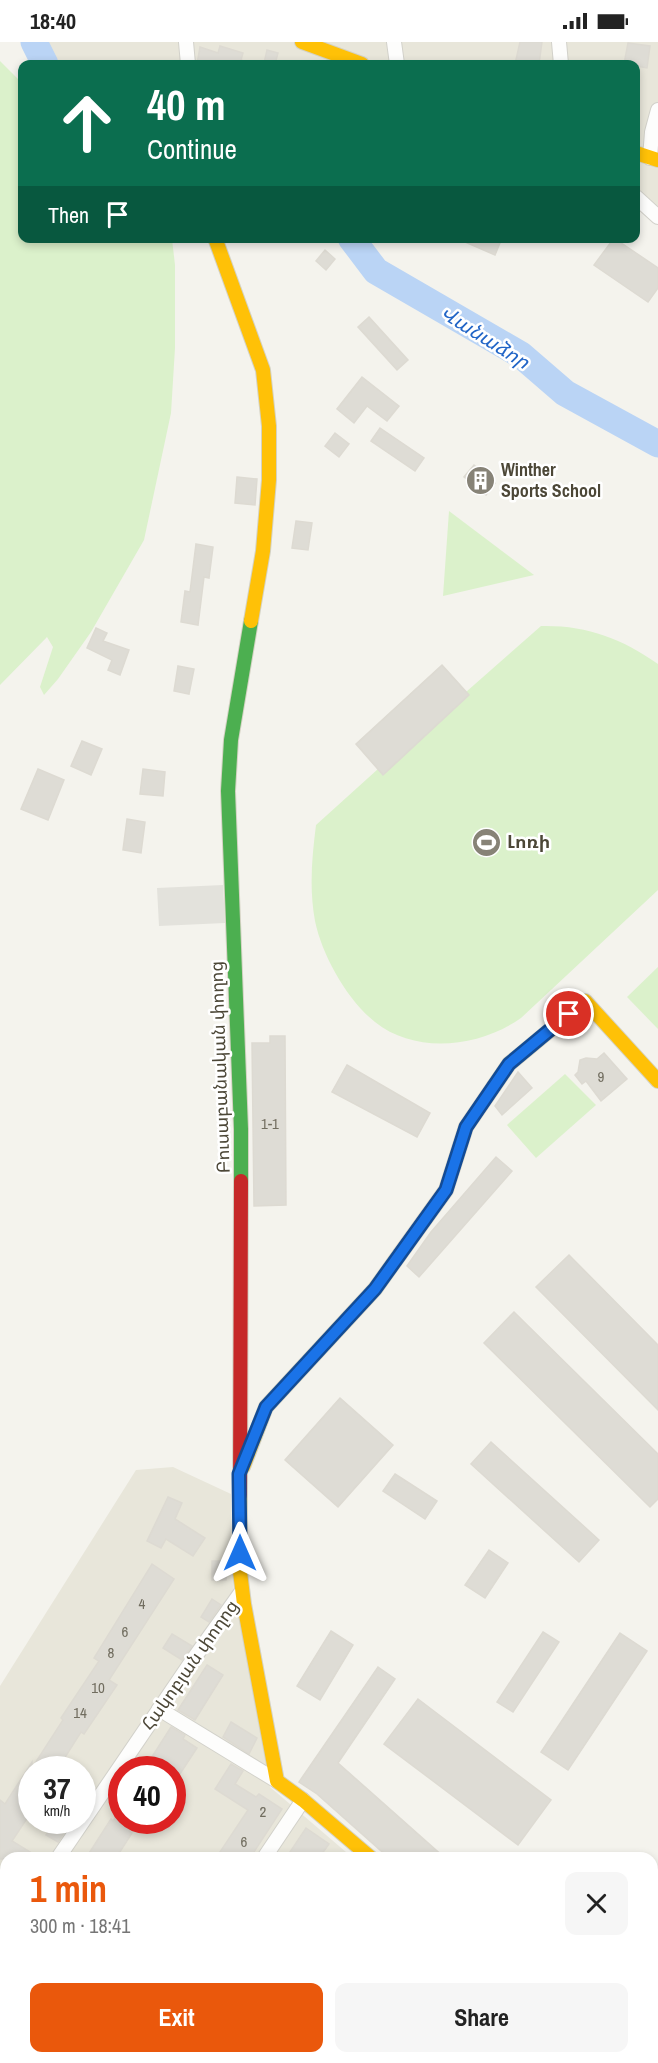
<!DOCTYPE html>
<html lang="en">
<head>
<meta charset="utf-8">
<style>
	:root { --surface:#fff; --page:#f6f6f6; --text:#222; --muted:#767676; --accent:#ea580c }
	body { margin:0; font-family:"Archivo Narrow","Noto Sans Armenian",sans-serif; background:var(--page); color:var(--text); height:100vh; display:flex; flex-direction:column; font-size:22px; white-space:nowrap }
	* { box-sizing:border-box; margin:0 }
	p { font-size:20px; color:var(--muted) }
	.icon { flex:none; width:33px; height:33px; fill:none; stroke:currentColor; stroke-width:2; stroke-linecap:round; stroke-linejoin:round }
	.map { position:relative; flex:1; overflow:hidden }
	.panel { position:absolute; left:0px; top:1810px; width:658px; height:212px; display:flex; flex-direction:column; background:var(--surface); border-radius:18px 18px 0 0; box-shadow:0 3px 9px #0003 }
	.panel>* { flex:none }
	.guide { position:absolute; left:18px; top:18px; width:622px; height:183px; border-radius:12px; box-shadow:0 3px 9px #0003; background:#0b6e4f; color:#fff; overflow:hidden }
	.speed { position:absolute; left:18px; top:1714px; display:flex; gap:12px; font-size:30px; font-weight:700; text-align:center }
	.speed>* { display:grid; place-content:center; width:78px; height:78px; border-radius:50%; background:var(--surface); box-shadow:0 3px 9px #0003; line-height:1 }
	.speed small { font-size:15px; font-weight:400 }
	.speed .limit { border:9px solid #d22; background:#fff; color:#111 }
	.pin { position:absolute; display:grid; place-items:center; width:51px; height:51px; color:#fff; margin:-26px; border:3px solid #fff; border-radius:50%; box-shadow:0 2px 6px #0007 }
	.me { position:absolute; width:66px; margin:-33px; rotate:0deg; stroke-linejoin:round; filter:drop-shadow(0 0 4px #0008) }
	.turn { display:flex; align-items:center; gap:21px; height:126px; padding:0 30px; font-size:27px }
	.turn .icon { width:78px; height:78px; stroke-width:2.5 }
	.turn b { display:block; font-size:42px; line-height:51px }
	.then { display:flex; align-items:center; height:57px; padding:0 30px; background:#0003; gap:12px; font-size:22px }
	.round { display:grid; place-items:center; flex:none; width:63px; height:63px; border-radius:12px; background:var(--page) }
	.overview { display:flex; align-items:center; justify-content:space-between; height:102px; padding:0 30px }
	h1 { font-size:36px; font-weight:700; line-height:45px; color:var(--accent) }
	.action { display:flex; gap:12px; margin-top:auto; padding:12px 30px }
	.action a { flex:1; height:69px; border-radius:12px; background:var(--accent); color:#fff; font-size:24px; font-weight:700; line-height:69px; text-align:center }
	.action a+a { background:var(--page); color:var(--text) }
	.status { display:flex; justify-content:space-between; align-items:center; height:42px; padding:0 30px; background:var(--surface); direction:ltr }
	.status svg { height:16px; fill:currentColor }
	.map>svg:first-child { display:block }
</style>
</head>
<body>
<div class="status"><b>18:40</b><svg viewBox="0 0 49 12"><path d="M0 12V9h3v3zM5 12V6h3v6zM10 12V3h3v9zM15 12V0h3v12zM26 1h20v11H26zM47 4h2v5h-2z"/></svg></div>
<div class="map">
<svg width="658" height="2021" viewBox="0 0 658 2021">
	<rect width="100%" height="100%" fill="#f4f3ed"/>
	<!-- residential -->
	<g fill="#e8e6da" fill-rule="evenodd">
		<polygon points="42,0 658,0 658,169 650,160 636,167 636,22 53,22"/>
		<path d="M173,1425l58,27 2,91 37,202 83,71h-347v200h583l6,5h-595v-377l136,-216zM32,1728h50v51h-50zM122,1728h50v51h-50z"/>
	</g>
	<!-- green -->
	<g fill="#dbf1cb">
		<polygon points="0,19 22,41 22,196 172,197 175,223 175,306 171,371 144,498 91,590 58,637 44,653 40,645 53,605 47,595 0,643"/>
		<polygon points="449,469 534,533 443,554"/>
		<path d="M541,584c45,-1 80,12 117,38v226l-137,128c-41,29 -105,37 -146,4 -28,-22 -53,-67 -60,-101 -6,-33 -3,-64 1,-96l62,-56 -22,-25 86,-79 24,27z"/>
		<polygon points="658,925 658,987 627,955"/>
		<polygon points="565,1032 596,1063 536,1116 507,1083"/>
	</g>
	<!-- parking -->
	<polygon fill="#e3e2dc" points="223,843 225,881 159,884 157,846"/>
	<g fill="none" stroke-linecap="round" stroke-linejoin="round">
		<!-- river -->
		<g stroke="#bad4f5" stroke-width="27">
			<polyline points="34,0 45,22"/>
			<polyline points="351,196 376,229 521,313 565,351 658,402"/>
		</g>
	</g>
	<!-- building -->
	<g fill="#dedcd5" stroke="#dddad2" stroke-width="1.5">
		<polygon points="520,0 542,0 539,22 515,22"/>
		<polygon points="628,1 650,4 647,26 624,22"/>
		<polygon points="220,4 243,11 241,18 247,20 247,22 197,22 200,5 218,11"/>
		<polygon points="267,8 278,11 275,22 264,21"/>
		<polygon points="456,196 502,196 495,213"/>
		<polygon points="614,196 658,226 658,246 648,260 594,223"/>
		<polygon points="325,208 335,217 326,228 316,219"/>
		<polygon points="369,275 408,318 397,328 358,285"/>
		<polygon points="362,335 399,364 387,379 367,364 354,381 337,367"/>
		<polygon points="380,386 424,416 415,429 371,399"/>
		<polygon points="335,391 349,402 339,415 325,404"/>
		<polygon points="474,423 495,441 486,453 464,435"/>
		<polygon points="237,435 257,437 255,463 235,461"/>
		<polygon points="296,479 312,481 308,508 292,506"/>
		<polygon points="196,502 213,505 209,536 204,535 198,583 181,580 185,549 190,550"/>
		<polygon points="96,586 107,591 103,599 129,608 120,633 108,628 112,618 87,606"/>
		<polygon points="442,623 469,653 383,733 356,702"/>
		<polygon points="178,624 194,627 189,652 174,649"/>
		<polygon points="82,699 102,707 91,733 71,724"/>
		<polygon points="38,727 64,738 48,778 21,767"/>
		<polygon points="143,727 165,730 163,754 140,752"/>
		<polygon points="127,777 145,780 141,811 123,808"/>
		<polygon points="270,994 285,994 286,1163 254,1164 252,1001 270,1001"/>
		<polygon points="604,1011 627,1037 601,1059 586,1039 582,1042 575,1033 578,1030 580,1018 586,1016 597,1017"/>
		<polygon points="347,1023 430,1071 417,1095 332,1050"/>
		<polygon points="518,1030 532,1046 502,1073 495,1064"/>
		<polygon points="496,1115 512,1129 419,1235 407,1224 431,1190"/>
		<polygon points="569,1213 658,1303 658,1368 536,1245"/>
		<polygon points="514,1270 658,1412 658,1457 650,1465 484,1301"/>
		<polygon points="340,1356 393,1403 338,1465 285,1418"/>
		<polygon points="491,1400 599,1498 579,1520 471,1422"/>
		<polygon points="395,1432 437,1459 425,1477 383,1449"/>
		<polygon points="168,1455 182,1461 175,1477 205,1496 193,1514 166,1497 161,1506 147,1499"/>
		<polygon points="489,1508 508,1521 485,1556 465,1543"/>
		<polygon points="212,1519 227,1519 226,1538 212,1538"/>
		<polygon points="152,1522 174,1537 109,1638 117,1643 84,1692 81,1690 57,1728 32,1728 32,1769 12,1799 40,1816 0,1817 0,1758 5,1762 32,1720 32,1726 63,1678 61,1676 99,1619 94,1616"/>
		<polygon points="212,1557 221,1563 209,1580 201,1575"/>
		<polygon points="331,1589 353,1603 320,1658 297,1644"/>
		<polygon points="543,1590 559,1600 513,1670 497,1660"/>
		<polygon points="620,1591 647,1609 568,1728 541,1710"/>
		<polygon points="172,1592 192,1604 182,1618 163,1606"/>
		<polygon points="207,1623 223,1633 195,1678 178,1668"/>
		<polygon points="378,1625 395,1637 338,1721 445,1816 389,1816 317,1752 299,1740"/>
		<polygon points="418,1657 551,1758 518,1803 384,1702"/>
		<polygon points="231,1680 257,1696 249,1712 223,1695"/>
		<polygon points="171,1685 185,1693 183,1697 197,1706 172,1744 172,1728 159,1728 148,1721"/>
		<polygon points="231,1722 243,1729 235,1742 256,1755 259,1752 282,1767 250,1816 216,1816 248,1768 215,1747"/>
		<polygon points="122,1766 122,1779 135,1779 129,1789 132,1791 116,1816 86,1816 111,1777 113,1779"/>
		<polygon points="55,1779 72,1779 58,1800 46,1793"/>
		<polygon points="306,1786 329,1802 319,1816 286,1816"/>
	</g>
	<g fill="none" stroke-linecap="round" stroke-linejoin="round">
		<defs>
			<g id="street">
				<polyline points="186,0 188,22"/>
				<polyline points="394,0 397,22"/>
				<polyline points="559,0 561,22"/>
				<polyline points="650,116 652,90 658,68"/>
				<polyline points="636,155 658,175"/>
				<polyline points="159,1667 277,1739"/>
				<polyline points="58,1816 192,1619 242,1549"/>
				<polyline points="264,1816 303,1758"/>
				<polyline points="0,1901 6,1893"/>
				<polyline points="602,2016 608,2021"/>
				<polyline points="124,2021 128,2016"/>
				<polyline points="293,2021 298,2016"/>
				<polyline points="536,2021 541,2016"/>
			</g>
			<polyline id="fast" points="241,1139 241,1087 228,749 231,698 251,579"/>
			<g id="slow">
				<polyline points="302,0 362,22"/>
				<polyline points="636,111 658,118"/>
				<polyline points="215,196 263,328 269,384 269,438 263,509 251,579"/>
				<polyline points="494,1044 509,1022 585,959 658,1039"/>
				<polyline points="243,1425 266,1365 375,1247 400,1212"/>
				<polyline points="240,1453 240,1530 244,1562 277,1739 303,1758 371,1816"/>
			</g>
			<g id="jam">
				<polyline points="400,1212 446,1148 466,1085 494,1044"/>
				<polyline points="240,1453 241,1139"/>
			</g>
		</defs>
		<!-- street casing -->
		<use href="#street" stroke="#d2d1ca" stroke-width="16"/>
		<!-- fast casing -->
		<use href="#fast" stroke="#d4d2c3" stroke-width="16"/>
		<!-- slow casing -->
		<use href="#slow" stroke="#d4d2c3" stroke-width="16"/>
		<!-- jam casing -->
		<use href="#jam" stroke="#d4d2c3" stroke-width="16"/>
		<!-- street -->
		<use href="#street" stroke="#fdfdfc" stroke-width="14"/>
		<!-- fast -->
		<use href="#fast" stroke="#4caf50" stroke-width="14"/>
		<!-- slow -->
		<use href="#slow" stroke="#ffc107" stroke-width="14"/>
		<!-- jam -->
		<use href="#jam" stroke="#c62828" stroke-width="14"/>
	</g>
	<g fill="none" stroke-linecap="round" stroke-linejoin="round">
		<defs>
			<polyline id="route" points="240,1511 239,1432 266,1365 375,1247 446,1148 466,1085 509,1022 569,972"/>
		</defs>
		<!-- route casing -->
		<use href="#route" stroke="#114b97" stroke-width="15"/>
		<!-- route -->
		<use href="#route" stroke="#1a73e8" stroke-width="10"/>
	</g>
	<!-- icons -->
	<defs>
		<symbol id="building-disc" viewBox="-11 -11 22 22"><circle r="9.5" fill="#878377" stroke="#fff"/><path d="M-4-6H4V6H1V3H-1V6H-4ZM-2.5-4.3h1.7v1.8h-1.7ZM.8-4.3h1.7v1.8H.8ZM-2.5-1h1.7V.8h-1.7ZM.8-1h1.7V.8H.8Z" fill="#fff"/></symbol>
		<symbol id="stadium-disc" viewBox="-11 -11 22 22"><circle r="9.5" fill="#878377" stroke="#fff"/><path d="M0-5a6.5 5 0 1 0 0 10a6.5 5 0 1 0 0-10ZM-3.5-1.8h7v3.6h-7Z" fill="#fff"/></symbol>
	</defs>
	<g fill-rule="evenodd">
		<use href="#building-disc" x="464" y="422" width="33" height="33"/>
		<use href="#stadium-disc" x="470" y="784" width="33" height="33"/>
	</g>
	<g text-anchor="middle" stroke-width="5" stroke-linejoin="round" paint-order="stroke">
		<!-- number labels -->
		<g font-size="15" fill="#716d5f">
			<text x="601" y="1040">9</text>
			<text x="270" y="1087">1-1</text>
			<text x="142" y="1567">4</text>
			<text x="125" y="1595">6</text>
			<text x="111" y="1616">8</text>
			<text x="98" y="1651">10</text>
			<text x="80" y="1676">14</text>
			<text x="263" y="1775">2</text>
			<text x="244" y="1805">6</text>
		</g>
		<!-- poi labels -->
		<g font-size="18" font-weight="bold" fill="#4c4737" stroke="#fff" text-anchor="start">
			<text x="501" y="434">Winther<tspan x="501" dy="21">Sports School</tspan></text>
			<text x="507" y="806">Լոռի</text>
		</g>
		<!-- street labels -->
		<g font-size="18" fill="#4c4737" stroke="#fff">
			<text transform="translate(220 1025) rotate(-92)" y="6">Բուսաբանական փողոց</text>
			<text transform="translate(190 1623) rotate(-55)" y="6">Հակոբյան փողոց</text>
		</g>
		<!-- water labels -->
		<g font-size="20" font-style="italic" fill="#2165c7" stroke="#fff">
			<text transform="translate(485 295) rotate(32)" y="7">Վանաձոր</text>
		</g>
	</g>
</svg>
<div class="speed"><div>37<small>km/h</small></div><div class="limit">40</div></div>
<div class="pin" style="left:569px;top:972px;background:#d93025"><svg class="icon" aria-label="arrive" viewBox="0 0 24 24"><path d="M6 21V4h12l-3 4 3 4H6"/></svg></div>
<svg class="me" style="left:240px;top:1511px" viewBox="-20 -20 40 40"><path d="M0-17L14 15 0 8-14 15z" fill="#1a73e8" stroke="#fff" stroke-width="4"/></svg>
<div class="guide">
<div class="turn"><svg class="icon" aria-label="ahead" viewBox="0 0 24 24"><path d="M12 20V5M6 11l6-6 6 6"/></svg><div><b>40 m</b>Continue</div></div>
<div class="then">Then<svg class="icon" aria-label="arrive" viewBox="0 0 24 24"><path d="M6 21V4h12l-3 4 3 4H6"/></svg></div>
</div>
<section class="panel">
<div class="overview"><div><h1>1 min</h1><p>300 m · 18:41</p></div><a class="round"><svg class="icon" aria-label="close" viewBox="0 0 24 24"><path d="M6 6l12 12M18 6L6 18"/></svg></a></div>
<div class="action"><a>Exit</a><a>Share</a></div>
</section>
</div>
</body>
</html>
